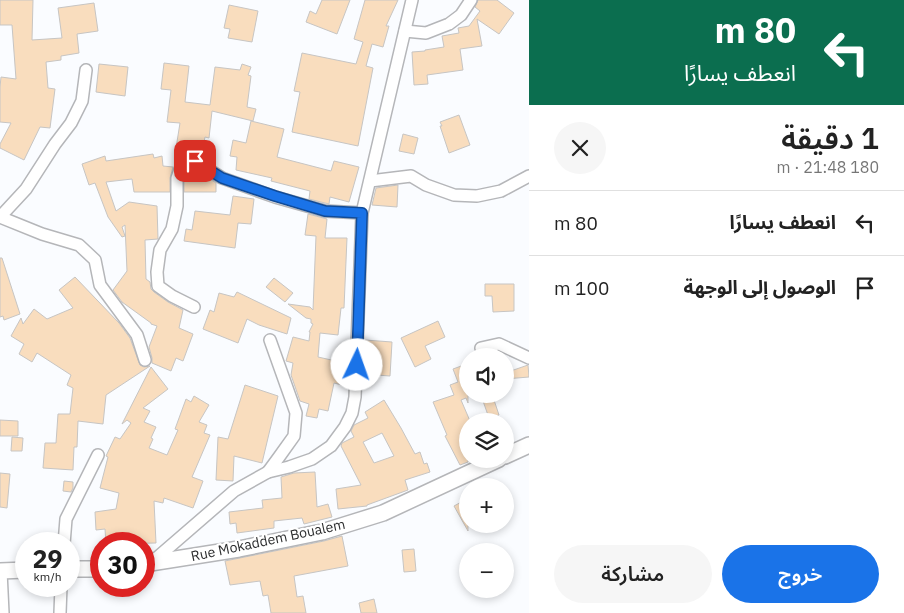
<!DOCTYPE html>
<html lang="ar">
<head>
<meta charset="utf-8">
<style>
	:root { --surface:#fff; --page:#f6f6f6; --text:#222; --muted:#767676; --line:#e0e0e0; --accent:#1a73e8 }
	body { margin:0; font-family:"IBM Plex Sans","Noto Sans Arabic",sans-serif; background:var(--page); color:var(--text); direction:rtl; height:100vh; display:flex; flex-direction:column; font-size:19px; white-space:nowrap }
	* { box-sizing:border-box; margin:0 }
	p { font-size:16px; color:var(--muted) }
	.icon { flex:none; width:28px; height:28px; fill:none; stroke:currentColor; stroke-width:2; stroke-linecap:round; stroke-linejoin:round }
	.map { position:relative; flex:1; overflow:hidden; direction:ltr }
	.sheet { display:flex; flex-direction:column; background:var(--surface); width:375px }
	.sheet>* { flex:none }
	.hud { background:#0b6e4f; color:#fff; overflow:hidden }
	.tools { position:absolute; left:459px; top:348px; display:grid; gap:10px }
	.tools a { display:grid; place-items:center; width:55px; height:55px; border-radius:50%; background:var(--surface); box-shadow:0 2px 8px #0003; font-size:25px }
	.speed { position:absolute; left:15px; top:532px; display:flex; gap:10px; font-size:25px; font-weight:700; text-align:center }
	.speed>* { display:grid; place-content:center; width:65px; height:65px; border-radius:50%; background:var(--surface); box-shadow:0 2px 8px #0003; line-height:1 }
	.speed small { font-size:12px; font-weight:400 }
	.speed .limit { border:8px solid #d22; background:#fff; color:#111 }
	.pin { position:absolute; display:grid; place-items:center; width:42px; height:42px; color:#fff; margin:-21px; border-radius:10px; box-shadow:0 2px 8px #0006 }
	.me { position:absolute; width:55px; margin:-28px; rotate:3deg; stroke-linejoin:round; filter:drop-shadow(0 0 4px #0008) }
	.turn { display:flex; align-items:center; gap:18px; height:105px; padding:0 25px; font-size:22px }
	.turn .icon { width:65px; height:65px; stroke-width:2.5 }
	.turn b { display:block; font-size:35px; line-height:42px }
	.round { display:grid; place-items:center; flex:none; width:52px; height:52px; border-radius:26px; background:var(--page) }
	.summary { display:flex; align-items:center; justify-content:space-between; height:85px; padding:0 25px }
	h1 { font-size:30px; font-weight:600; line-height:38px }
	.action { display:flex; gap:10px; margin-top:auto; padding:10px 25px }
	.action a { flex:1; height:58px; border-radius:30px; background:var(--accent); color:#fff; font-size:20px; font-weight:600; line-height:58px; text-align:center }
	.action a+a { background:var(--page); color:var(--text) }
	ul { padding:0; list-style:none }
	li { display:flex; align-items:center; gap:15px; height:65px; padding:0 25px; border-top:1px solid var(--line) }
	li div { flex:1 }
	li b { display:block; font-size:19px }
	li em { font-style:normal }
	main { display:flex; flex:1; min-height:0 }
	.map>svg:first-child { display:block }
</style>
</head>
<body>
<main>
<section class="sheet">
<div class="hud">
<div class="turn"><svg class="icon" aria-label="left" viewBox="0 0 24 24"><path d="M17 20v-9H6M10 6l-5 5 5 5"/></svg><div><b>80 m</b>انعطف يسارًا</div></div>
</div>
<div class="summary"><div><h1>1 دقيقة</h1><p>180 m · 21:48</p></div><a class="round"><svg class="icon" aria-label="close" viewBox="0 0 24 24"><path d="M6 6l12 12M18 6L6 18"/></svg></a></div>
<ul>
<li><svg class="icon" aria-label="left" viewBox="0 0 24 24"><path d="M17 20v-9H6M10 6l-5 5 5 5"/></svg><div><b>انعطف يسارًا</b></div><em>80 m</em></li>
<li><svg class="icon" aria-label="arrive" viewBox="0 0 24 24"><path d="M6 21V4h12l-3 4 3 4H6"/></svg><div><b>الوصول إلى الوجهة</b></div><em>100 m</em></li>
</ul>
<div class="action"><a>خروج</a><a>مشاركة</a></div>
</section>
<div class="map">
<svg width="529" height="613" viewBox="0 0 529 613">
	<rect width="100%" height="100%" fill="#fafcff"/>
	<!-- building -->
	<g fill="#f9ddbe" stroke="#c7c5c3" fill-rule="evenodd">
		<polygon points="0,0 33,0 32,40 62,38 58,8 94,3 98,31 77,34 79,53 61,56 61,60 46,62 48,88 55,89 50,128 40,127 24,160 0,148 0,144 11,123 0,122 0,87 1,77 16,79 12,25 0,25"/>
		<polygon points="322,0 350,0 337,34 306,22 310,11 316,14"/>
		<polygon points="365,0 398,0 386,26 389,26 383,47 372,44 366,66 373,68 358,146 292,132 300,92 294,91 302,53 356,64 363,42 354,39"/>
		<polygon points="478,0 497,0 514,13 499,34 477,19 482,46 460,49 463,70 427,75 428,84 414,85 412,52 425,51 425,50 444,47 442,36 459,33 458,28 469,26 480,11 475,7"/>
		<polygon points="229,5 258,11 252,42 228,38 230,29 224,28"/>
		<polygon points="164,63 189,66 185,102 210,105 215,67 240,70 242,64 251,67 248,75 251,76 247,107 256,109 253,121 212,111 209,138 205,137 202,152 176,148 180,123 167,122 171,90 161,89"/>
		<polygon points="99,64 128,67 125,96 96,92"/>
		<polygon points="459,115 470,145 449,153 440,126 442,126 440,122"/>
		<polygon points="251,121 284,129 277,157 331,171 334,161 359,167 349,202 330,197 329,204 309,199 310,191 271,181 272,178 236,170 237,157 230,156 233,140 246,143"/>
		<polygon points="403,134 418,138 414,154 399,151"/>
		<polygon points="153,154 154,158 162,156 163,166 173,167 170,178 170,192 134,192 132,179 106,182 116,211 129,202 157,206 158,239 145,240 146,279 150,282 151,289 154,292 168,302 183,310 179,328 193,334 183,361 176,358 171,371 152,363 152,358 149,347 157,326 151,324 151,323 122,302 113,290 127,271 125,225 122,227 125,236 122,237 108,217 95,183 89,185 82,164 105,156 106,161"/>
		<polygon points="194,169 216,183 216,192 184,192 184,179 188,170"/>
		<polygon points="398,185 397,207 372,205 376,188"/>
		<polygon points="233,196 254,199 251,224 238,223 235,248 184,241 186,229 192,230 195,211 230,215"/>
		<polygon points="308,214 327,219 325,238 347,238 344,308 341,308 338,335 320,333 318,357 349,364 348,374 344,374 342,385 334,383 328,411 319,409 317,418 306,416 309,404 300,401 291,375 293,363 286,361 293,337 309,341 310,332 309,332 313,324 311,323 311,319 306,318 288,304 310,307 313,310 316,236 305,235"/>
		<polygon points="0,258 2,258 20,314 4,320 3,316 0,317"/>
		<polygon points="75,277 119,323 130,338 140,365 144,367 150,366 106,395 103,424 78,421 77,447 74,447 73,470 43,468 45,443 56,443 58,414 70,414 73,388 67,385 71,375 37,353 32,362 19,354 24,344 11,336 21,318 23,324 34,309 47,319 73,308 59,290"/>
		<polygon points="274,278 293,293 285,302 266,287"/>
		<polygon points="485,284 514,284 514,311 493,312 492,296 485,296"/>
		<polygon points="237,292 291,318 287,334 259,325 247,319 238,343 203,329 210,310 214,312 219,293 234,297"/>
		<polygon points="438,321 445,337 425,346 431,359 415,367 401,338"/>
		<polygon points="365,340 392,342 390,376 363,374"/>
		<polygon points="464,365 468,374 468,403 466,398 461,400 470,421 468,421 468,462 460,465 445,436 447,435 433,402 454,395 450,385 458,382 453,369"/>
		<polygon points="528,365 529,377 505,379 505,373"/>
		<polygon points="151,367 168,389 143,408 150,411 144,422 156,427 151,438 153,439 149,448 167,455 178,430 175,429 186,399 191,402 194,396 209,405 199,422 207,425 204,433 210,435 192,477 203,481 193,508 164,498 163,503 154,501 156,543 106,544 105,529 96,530 95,512 116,509 119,493 100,488 108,457 106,456 115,437 120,439 131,423 127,420 122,424"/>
		<polygon points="245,385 278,396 262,463 234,456 233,481 216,480 218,437 228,439"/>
		<polygon points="493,397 499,415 489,418 483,401"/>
		<path d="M384,400l17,28 14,26 5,-2 4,12 3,-1 3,9 -25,8 3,10 -41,15v1l-29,3 -2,-20 25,-4 -20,-39 1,-3 12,-6 -3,-6 3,-6 14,-7 -3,-6zM382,433l12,23 -20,7 -11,-21z"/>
		<polygon points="0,420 18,421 18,436 0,436"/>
		<polygon points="12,437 23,438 22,451 11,451"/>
		<polygon points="315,472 317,507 328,504 332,517 304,524 302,518 274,521 274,528 237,533 236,523 230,524 229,512 263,508 262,500 282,498 281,477 294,473"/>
		<polygon points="0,473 10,474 7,508 0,507"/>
		<polygon points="64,481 73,482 73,488 71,492 63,491"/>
		<polygon points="465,500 468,505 468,531 454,506"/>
		<polygon points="342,536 348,566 294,576 297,597 303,596 306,613 271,613 268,595 263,596 260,581 230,585 225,561 324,541"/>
		<polygon points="414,549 416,571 404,572 402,550"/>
		<polygon points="374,599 377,613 361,613 359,603"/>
	</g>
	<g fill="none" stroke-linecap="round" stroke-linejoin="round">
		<defs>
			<g id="minor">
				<polyline points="405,31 426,33 449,24 461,15 471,0"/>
				<polyline points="370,181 411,176 426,185 454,195 477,196 501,191 529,176"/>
				<polyline points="0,217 42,234 79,245 95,260 100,285 137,335 145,360"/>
				<polyline points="0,217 26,189 55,144 71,123 82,101 86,70"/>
				<polyline points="194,307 172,296 158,286 157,272 160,250 172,229 177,206 177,178 182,164 195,161 222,178 275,197 325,211 362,213"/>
				<polyline points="481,348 499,344 529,358"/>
				<polyline points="268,472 279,457 294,436 296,413 270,340"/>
				<polyline points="64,544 66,519 98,455"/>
				<polyline points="152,562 234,491 268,472 289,467 312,459 331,446 345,427 352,413 355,397 362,213 412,0"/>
				<polyline points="1,571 3,613"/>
				<polyline points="60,613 61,586"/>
			</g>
			<g id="tertiary">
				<polyline points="505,456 529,445"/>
				<polyline points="144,564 239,549 322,532 383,513 499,459"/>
				<polyline points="69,569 101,569"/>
				<polyline points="0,571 26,570"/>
			</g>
		</defs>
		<!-- minor casing -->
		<use href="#minor" stroke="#b5b6b9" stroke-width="14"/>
		<!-- tertiary casing -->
		<use href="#tertiary" stroke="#b5b6b9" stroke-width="18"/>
		<!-- minor -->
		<use href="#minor" stroke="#fff" stroke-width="11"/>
		<!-- tertiary -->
		<use href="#tertiary" stroke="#fff" stroke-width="15"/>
	</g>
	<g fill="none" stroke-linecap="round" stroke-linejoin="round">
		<defs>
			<polyline id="route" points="195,161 222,178 275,196 325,211 362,213 357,365"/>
		</defs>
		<!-- route casing -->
		<use href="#route" stroke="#114b97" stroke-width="12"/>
		<!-- route -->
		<use href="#route" stroke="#1a73e8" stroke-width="9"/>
	</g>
	<g text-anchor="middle" stroke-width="4.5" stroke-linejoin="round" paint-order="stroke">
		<!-- street labels -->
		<g font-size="14" fill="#2d2e2f" stroke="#fff">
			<text transform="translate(268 540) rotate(-12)" y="5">Rue Mokaddem Boualem</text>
		</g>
	</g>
</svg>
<div class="tools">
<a><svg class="icon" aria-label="sound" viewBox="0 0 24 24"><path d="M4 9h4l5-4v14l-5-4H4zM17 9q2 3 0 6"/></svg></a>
<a><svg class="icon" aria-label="layers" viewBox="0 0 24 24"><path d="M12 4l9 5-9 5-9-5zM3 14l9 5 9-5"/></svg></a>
<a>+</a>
<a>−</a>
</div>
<div class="speed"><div>29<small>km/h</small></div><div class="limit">30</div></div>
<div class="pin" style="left:195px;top:161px;background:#d93025"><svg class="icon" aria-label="arrive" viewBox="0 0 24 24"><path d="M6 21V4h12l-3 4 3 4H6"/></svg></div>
<svg class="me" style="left:357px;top:365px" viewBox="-20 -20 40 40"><circle r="19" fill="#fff"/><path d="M0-13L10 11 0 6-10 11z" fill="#1a73e8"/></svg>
</div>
</main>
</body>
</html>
